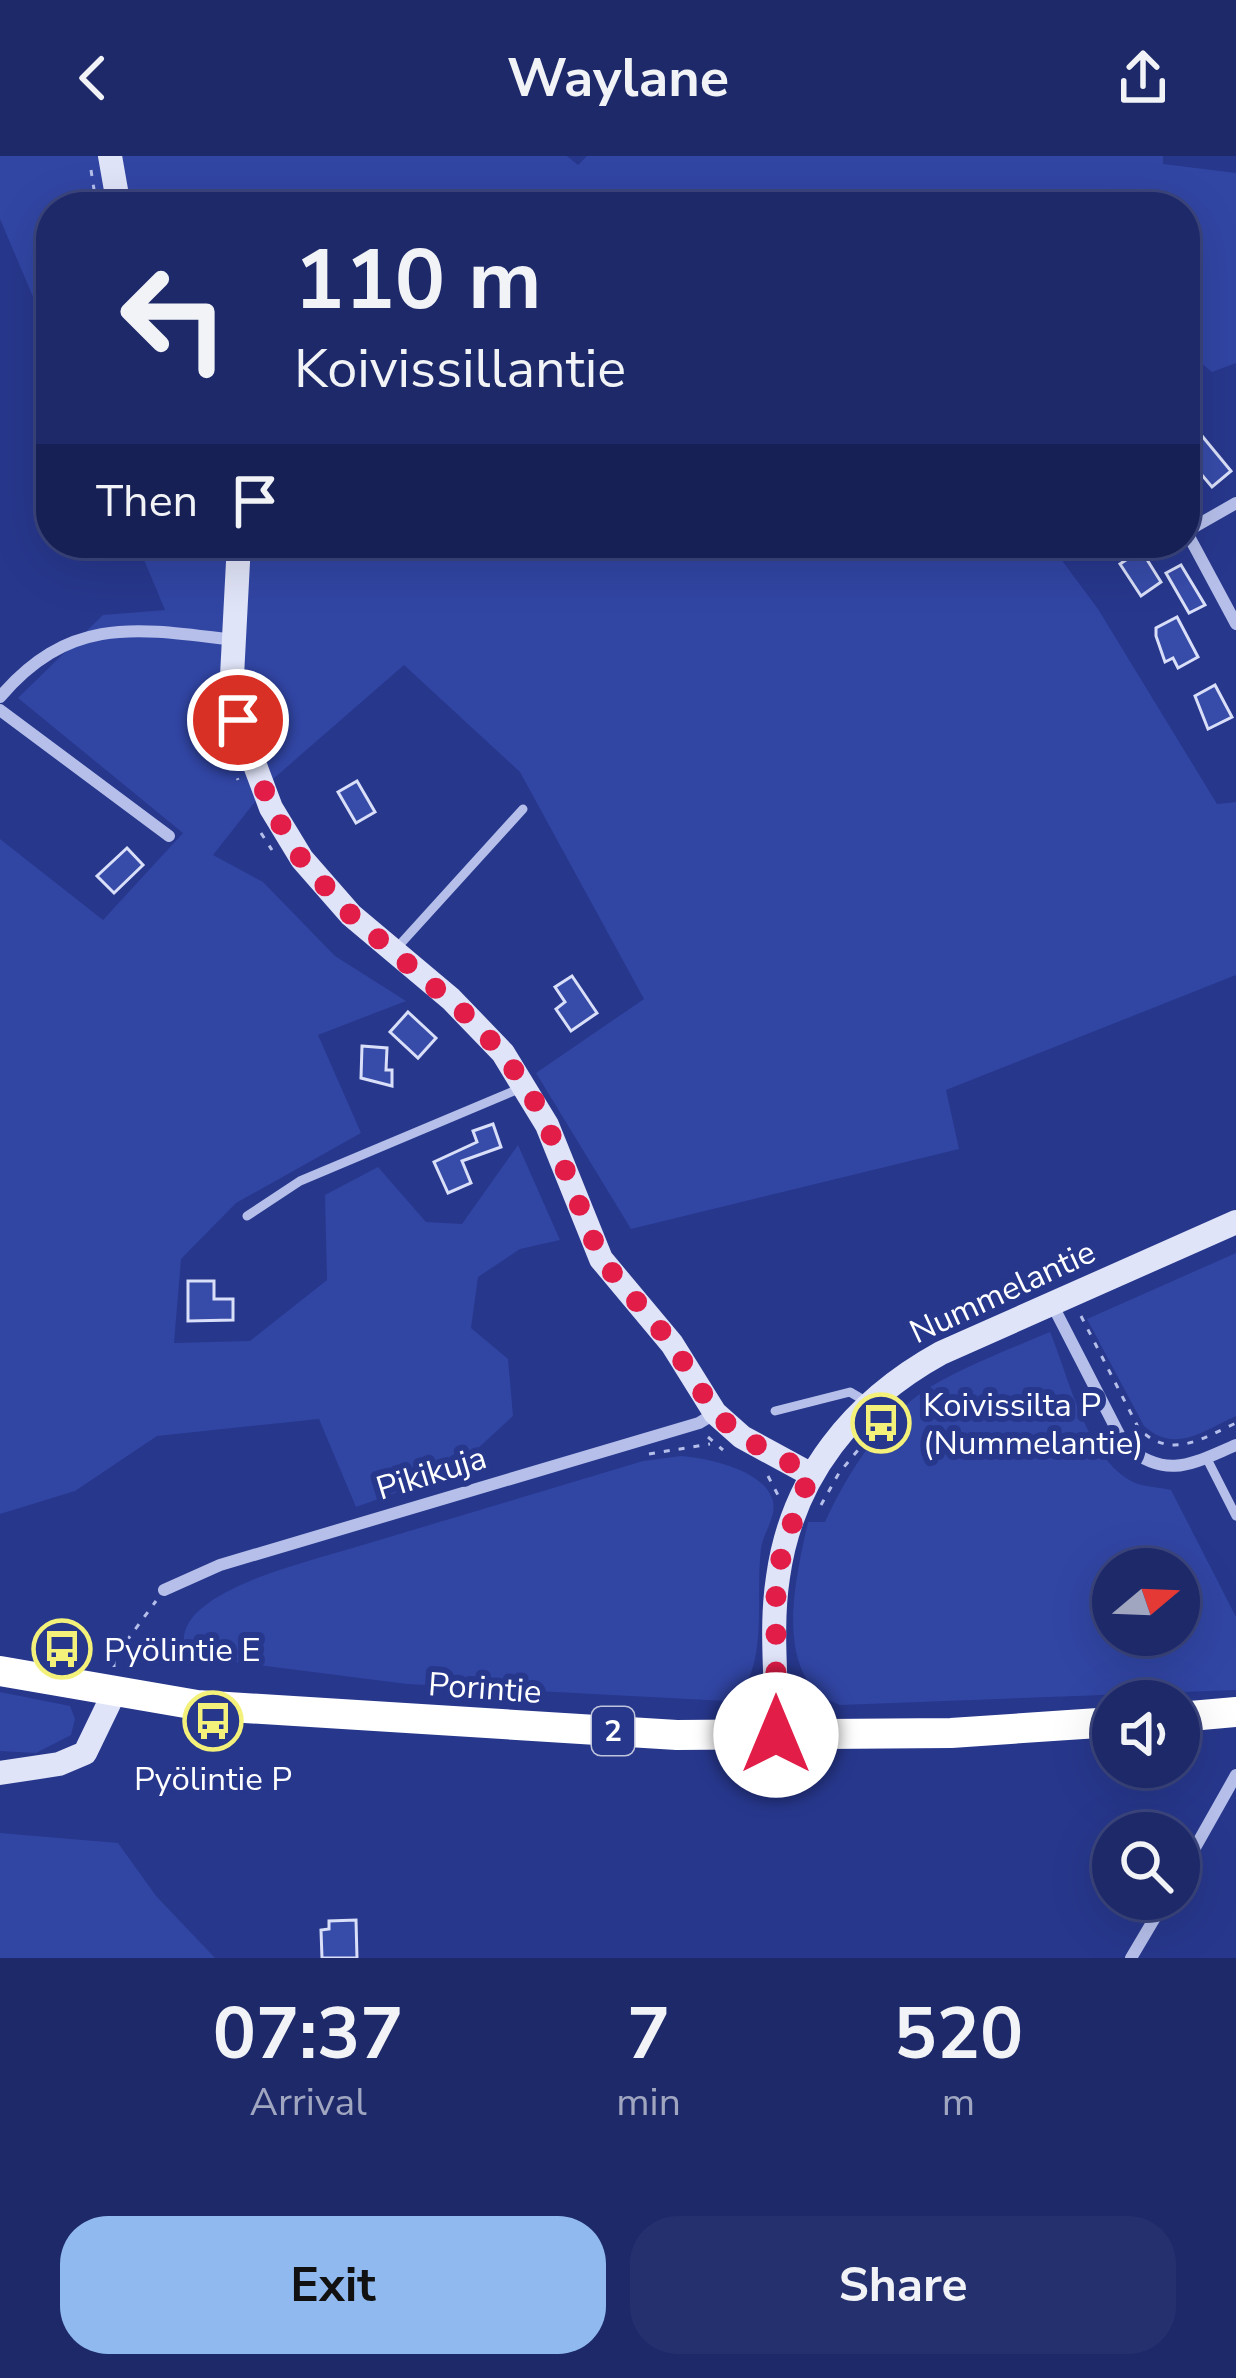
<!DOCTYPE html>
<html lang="en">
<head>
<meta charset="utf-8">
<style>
	:root { --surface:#1d2969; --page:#25316f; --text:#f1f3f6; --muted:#a0a6c0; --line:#3b457d; --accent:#90b9f0 }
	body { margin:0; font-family:"Nunito Sans",sans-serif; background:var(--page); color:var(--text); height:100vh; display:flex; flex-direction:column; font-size:45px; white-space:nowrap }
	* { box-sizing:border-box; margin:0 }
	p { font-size:39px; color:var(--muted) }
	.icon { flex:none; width:66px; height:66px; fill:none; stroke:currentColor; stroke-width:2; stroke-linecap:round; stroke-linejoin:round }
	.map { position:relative; height:1802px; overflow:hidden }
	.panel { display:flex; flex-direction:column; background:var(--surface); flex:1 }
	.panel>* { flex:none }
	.guide { position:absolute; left:36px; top:36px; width:1164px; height:366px; border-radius:48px; box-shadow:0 12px 48px #0002,0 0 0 3px var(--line); background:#1d2969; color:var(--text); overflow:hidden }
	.needle { width:78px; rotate:71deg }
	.controls { position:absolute; left:1092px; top:1392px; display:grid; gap:24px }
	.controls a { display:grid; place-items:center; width:108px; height:108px; border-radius:50%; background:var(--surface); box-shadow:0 12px 48px #0002,0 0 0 3px var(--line); font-size:60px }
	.pin { position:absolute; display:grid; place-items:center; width:102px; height:102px; color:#fff; margin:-51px; border:6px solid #fff; border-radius:50%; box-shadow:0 3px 12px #0007 }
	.me { position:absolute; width:132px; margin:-66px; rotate:0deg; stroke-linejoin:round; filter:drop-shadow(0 0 9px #0008) }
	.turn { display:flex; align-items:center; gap:42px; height:252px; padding:0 60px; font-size:54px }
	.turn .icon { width:156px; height:156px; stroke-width:2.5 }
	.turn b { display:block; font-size:84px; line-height:102px }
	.then { display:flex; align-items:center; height:114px; padding:0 60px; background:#0003; gap:24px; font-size:45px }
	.eta { display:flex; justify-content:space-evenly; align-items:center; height:204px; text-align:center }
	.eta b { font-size:72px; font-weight:700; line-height:84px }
	.cta { display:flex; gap:24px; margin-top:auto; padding:24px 60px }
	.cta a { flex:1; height:138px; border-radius:48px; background:var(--accent); color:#111; font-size:48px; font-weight:700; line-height:138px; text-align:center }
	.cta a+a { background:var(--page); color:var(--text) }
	header { display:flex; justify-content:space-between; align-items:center; height:156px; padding:0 60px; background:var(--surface); font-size:54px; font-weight:700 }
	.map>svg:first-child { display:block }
</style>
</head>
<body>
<header><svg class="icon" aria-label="back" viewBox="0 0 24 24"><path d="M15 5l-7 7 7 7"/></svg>Waylane<svg class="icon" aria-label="share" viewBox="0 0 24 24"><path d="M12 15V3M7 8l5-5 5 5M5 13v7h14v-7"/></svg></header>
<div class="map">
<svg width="1236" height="1802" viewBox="0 0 1236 1802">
	<rect width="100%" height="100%" fill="#27378c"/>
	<!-- green -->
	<g fill="#3145a3" fill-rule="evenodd">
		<polygon points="0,0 567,0 578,9 587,0 1163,0 1163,8 1236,17 1236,207 1212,216 1185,194 1185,51 51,51 51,183 0,63"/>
		<polygon points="137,387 1049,387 1098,453 1217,648 1236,646 1236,819 946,934 959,993 631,1073 536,917 644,843 520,616 404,509 273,623 213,699 263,726 335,800 406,845 318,879 361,977 236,1047 181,1103 174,1187 250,1185 327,1124 325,1039 378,1011 426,1066 462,1068 518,989 560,1084 520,1093 478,1121 471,1172 508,1203 513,1260 451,1317 356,1351 319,1263 157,1280 75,1335 0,1358 0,683 103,764 183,677 18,542 103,459 165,454"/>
		<path d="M1236,1097v163c-33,15 -61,38 -92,10l-57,-107z"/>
		<path d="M1050,1176c19,45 36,126 83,150 11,5 26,5 38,8l65,127v73l-396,15c-70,-24 -44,-128 -32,-183h17c22,-49 63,-113 112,-139 36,-20 75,-35 113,-51zM1113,1413h66v66h-66z"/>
		<path d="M681,1300c26,2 78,13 90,40 9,18 -8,35 -10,53 -6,46 7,106 -21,146l-14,6 -319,-17 -220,-28c-8,-19 -1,-35 15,-48 39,-32 116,-49 164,-64 93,-28 185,-55 277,-83z"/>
		<polygon points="0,1536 70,1550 75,1563 71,1579 36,1597 0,1595"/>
		<polygon points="0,1677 118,1687 156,1740 215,1802 0,1802"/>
	</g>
	<!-- building -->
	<g fill="#374ba8" stroke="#d9dff8" stroke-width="3">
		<polygon points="1198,275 1231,315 1212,331 1185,299 1185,285"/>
		<polygon points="1141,394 1161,426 1141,440 1120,408"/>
		<polygon points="1181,409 1205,449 1189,457 1166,417"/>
		<polygon points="1177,461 1198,501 1178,512 1173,502 1165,506 1156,480 1156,472"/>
		<polygon points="1215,529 1232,561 1208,573 1195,540"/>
		<polygon points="357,625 375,656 356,667 338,636"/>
		<polygon points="127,692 143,709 114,737 97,720"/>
		<polygon points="572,820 597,857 571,875 556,853 565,846 555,831"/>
		<polygon points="408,856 436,882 418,902 390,876"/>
		<polygon points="362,890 387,892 386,914 392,914 392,930 361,922"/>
		<polygon points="493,968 501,991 462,1005 471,1027 448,1037 434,1006 477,986 473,975"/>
		<polygon points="188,1125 214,1125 214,1143 233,1143 233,1164 188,1165"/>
		<polygon points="356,1764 357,1802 322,1802 321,1774 329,1773 329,1765"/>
	</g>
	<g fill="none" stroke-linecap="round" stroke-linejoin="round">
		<!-- path -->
		<g stroke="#b5bfea" stroke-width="3" stroke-dasharray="6 9" stroke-linecap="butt">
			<polyline points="91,14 95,40"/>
			<polyline points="227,594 238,624"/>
			<polyline points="261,677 272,694"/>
			<path d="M1081,1160l58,113c32,31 62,10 97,-6"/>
			<polyline points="708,1281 723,1294"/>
			<polyline points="649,1298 710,1288"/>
			<polyline points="768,1320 780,1343"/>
			<polyline points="821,1349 839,1317 878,1270"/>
			<polyline points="114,1511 114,1502 156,1445"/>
		</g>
		<!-- lane -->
		<g stroke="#b5bfea" stroke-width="9">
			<polyline points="394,795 523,653"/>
			<polyline points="247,1060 300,1025 521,932"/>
			<polyline points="775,1255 850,1236 867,1246"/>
			<polyline points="1206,1301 1236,1360"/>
		</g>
		<!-- street -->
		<g stroke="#b5bfea" stroke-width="12">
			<polyline points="1185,373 1236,468"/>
			<polyline points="1187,375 1236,347"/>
			<path d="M0,541c70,-82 137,-69 234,-57"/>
			<polyline points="0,554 169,680"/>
			<path d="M1052,1148l73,142c43,34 66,18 111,-1"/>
			<polyline points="164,1434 220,1409 699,1267 714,1258"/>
			<polyline points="1179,1720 1236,1619"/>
			<polyline points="1131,1802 1166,1743"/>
		</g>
		<!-- secondary -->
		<g stroke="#e0e4f8" stroke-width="24">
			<polyline points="110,0 119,51"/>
			<polyline points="239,387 232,520 238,564 271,652 302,703 351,759 451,843 503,897 547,969 601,1103 672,1188 715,1257 742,1281 810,1318"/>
			<path d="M777,1579c0,-51 -7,-107 1,-158 14,-101 76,-176 163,-224l295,-131"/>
			<polyline points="0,1617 59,1608 85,1597 114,1537"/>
		</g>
		<!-- highway -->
		<g stroke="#fff" stroke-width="30">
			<polyline points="0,1515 197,1549 677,1579 951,1577 1113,1566"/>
			<polyline points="1179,1561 1236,1556"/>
		</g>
	</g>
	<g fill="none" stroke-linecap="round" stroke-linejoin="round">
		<!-- route -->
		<polyline stroke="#e11d48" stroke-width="21" stroke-dasharray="0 37.8" points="238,564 271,652 302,704 351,759 478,869 526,929 547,969 601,1103 672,1188 715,1257 742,1281 810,1318 783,1393 776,1426 776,1579"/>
	</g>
	<!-- icons -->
	<defs>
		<symbol id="bus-ring" viewBox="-11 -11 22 22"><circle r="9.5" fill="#27378c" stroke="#f3f17a" stroke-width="1.5"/><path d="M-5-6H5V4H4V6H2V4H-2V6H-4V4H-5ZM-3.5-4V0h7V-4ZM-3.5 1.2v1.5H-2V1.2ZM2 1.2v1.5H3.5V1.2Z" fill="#f3f17a"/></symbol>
	</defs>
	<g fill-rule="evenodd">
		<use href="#bus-ring" x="848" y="1234" width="66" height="66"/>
		<use href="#bus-ring" x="29" y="1460" width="66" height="66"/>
		<use href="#bus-ring" x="180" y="1532" width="66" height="66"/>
	</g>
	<g text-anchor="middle" stroke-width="12" stroke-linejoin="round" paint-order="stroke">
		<!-- shield labels -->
		<rect fill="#27378c" stroke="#bec3dc" stroke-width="3" x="592" y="1551" width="42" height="48" rx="9"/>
		<g font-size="30" font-weight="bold" fill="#fff">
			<text x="613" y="1585">2</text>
		</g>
		<!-- street labels -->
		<g font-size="33" fill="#fff" stroke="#27378c">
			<text transform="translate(1002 1135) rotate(-25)" y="12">Nummelantie</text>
			<text transform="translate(431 1316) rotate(-17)" y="12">Pikikuja</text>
			<text transform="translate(485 1531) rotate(4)" y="12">Porintie</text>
		</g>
		<!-- poi labels -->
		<g font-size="33" fill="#fff" stroke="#27378c" text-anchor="start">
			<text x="923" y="1260">Koivissilta P<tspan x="923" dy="38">(Nummelantie)</tspan></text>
			<text x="104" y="1505">Pyölintie E</text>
			<text x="213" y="1634" text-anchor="middle">Pyölintie P</text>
		</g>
	</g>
</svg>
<div class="controls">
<a><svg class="needle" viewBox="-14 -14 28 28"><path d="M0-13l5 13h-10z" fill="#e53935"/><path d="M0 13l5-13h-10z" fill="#a0a6c0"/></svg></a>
<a><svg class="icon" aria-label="sound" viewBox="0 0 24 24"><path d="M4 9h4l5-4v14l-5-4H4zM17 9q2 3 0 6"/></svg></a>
<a><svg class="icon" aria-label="search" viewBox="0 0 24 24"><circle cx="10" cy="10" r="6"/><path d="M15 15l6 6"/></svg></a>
</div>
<div class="pin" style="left:238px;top:564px;background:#d93025"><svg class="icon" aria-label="arrive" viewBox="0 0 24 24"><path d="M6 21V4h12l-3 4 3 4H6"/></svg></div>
<svg class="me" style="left:776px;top:1579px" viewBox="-20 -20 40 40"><circle r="19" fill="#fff"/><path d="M0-13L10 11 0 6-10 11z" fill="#e11d48"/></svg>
<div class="guide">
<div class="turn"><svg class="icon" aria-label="left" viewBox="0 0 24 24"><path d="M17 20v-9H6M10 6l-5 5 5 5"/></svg><div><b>110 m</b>Koivissillantie</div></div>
<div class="then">Then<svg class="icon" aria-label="arrive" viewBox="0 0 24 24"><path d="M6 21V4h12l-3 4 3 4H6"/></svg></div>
</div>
</div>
<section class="panel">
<div class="eta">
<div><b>07:37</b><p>Arrival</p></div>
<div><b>7</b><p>min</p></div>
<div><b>520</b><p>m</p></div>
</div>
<div class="cta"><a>Exit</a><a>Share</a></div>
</section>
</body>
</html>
